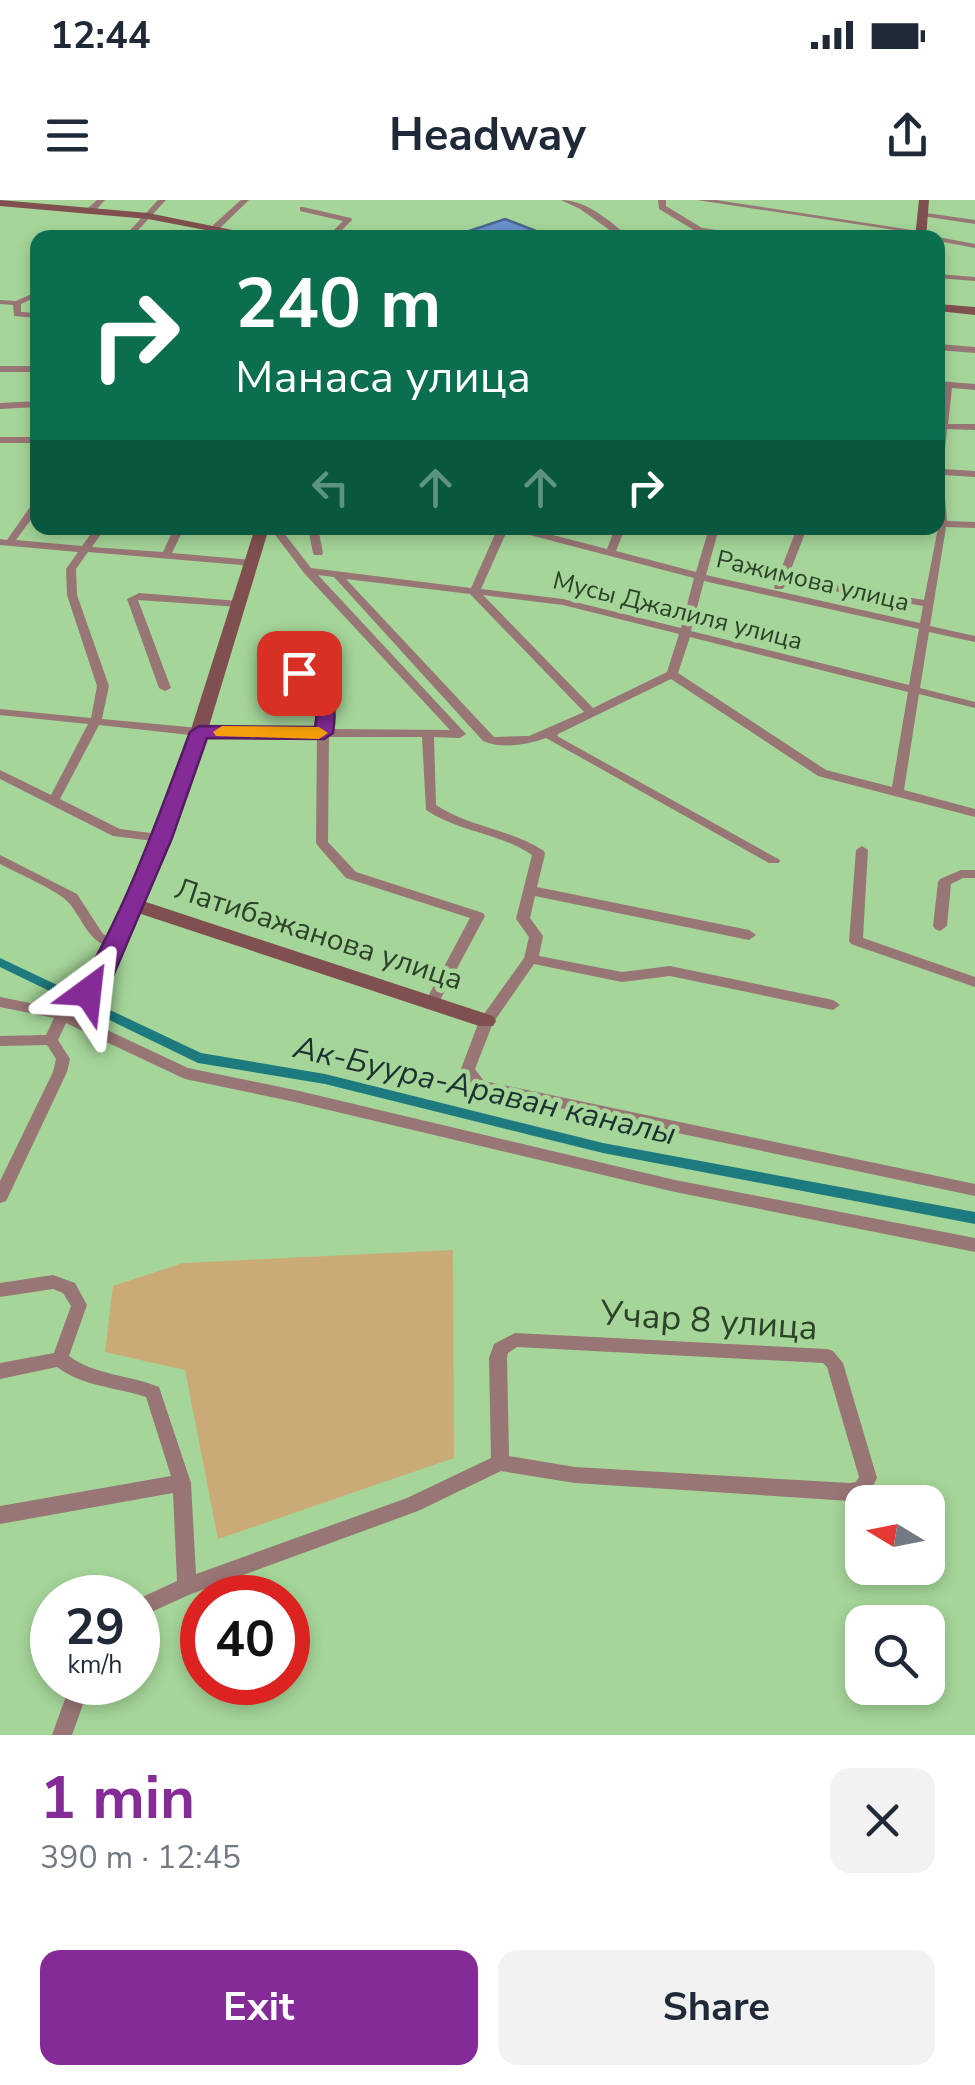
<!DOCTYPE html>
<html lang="en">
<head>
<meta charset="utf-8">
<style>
	:root { --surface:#fff; --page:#f2f2f3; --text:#1f2937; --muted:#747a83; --accent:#842b98 }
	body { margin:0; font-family:"Nunito Sans",sans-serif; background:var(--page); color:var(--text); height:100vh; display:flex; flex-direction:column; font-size:38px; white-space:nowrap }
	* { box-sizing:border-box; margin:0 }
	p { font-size:32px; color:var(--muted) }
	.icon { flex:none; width:55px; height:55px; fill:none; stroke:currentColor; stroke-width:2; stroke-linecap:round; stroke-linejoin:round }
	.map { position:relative; height:1535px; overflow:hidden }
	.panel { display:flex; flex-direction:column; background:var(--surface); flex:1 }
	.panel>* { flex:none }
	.hud { position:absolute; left:30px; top:30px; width:915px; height:305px; border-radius:20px; box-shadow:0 5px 15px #0003; background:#0b6e4f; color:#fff; overflow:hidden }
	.needle { width:65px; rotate:280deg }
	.tools { position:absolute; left:845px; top:1285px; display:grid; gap:20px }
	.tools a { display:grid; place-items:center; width:100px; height:100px; border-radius:20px; background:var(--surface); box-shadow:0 5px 15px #0003; font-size:50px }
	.speed { position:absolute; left:30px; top:1375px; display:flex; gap:20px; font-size:50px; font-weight:700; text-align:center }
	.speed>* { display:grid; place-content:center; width:130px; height:130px; border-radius:50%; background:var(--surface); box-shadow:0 5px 15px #0003; line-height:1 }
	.speed small { font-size:25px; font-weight:400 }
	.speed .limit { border:15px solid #d22; background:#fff; color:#111 }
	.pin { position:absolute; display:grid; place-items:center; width:85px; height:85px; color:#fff; margin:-42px; border-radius:20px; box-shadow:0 5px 15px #0006 }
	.me { position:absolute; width:110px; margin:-55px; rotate:30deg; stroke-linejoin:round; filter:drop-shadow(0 0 8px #0008) }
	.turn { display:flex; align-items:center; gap:35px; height:210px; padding:0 40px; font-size:45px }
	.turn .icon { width:130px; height:130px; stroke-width:2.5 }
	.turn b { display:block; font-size:70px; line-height:85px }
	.lanes { display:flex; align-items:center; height:95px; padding:0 40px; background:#0003; justify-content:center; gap:50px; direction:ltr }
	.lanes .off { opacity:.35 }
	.round { display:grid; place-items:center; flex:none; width:105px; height:105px; border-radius:20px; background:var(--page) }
	.head { display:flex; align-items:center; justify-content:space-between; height:170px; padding:0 40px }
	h1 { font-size:60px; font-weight:700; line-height:75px; color:var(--accent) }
	.cta { display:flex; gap:20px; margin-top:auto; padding:20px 40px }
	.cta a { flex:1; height:115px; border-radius:20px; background:var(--accent); color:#fff; font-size:40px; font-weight:700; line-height:115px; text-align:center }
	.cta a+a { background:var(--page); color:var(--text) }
	.status { display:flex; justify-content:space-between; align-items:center; height:70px; padding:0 50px; background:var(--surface); direction:ltr }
	.status svg { height:28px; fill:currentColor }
	header { display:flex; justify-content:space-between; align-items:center; height:130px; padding:0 40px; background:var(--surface); font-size:45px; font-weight:700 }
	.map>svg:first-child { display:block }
</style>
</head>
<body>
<div class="status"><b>12:44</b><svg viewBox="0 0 49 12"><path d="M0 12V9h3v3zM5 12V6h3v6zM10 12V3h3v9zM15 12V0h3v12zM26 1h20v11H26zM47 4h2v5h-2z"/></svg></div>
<header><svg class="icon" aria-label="menu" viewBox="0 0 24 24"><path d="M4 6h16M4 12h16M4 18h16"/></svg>Headway<svg class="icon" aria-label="share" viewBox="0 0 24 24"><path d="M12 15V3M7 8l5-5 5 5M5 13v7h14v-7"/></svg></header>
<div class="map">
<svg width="975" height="1535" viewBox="0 0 975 1535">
	<rect width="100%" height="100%" fill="#a5d599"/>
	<!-- green -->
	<polygon fill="#caab78" points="453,1050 454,1258 218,1339 185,1170 105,1152 113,1086 183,1063"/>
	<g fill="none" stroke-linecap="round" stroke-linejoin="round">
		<!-- canal -->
		<polygon fill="#1d7b7f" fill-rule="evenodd" points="0,758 201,853 325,874 603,943 975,1012 975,1024 603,953 325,884 198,863 0,767"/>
	</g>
	<!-- building -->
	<polygon fill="#6990ce" stroke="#4a6590" stroke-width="2.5" points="505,19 554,38 478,38 466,32"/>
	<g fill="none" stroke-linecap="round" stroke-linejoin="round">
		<!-- street -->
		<g fill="#987675" fill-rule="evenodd">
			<polygon points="97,0 105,0 94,12 88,12 88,8"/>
			<polygon points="158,0 166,0 131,38 123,38"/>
			<polygon points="241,0 249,0 219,29 213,29 213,25"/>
			<path d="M561,0c26,0 50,22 69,38h-9l-41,-29z"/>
			<polygon points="658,0 666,0 666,6 702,28 775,38 747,38 697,32 659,9"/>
			<polygon points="697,0 716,0 925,32 921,34"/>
			<polygon points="303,7 351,18 352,20 334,38 326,38 343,21 300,11 300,7"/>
			<polygon points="919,12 975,20 975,24 922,16 919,16"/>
			<polygon points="938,37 975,44 975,48 938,41 938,38 935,38"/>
			<polygon points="938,74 975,77 975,81 938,78"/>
			<polygon points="38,91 38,96 21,104 21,112 38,113 38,118 14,116 13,105 0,104 0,100 16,101"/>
			<polygon points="938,144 975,147 975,153 938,150"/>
			<rect x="0" y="166" width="38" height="6"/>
			<path d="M938,181l37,3v6l-23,-2 -4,36h27v6l-28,-1 -4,40 32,2v6l-32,-2 4,46 28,1v6l-29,-1 -16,99 45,10v6l-46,-10 -9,56 55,14v6l-56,-14 -15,96 71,19v8l-157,-41 -147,-97 -113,55 -1,2 223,124 -1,3h-10l-223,-125c-19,7 -45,11 -63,3l-149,-164 -16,-2 148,159 -6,4 -26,-1 2,68c33,22 74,24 108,46l1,3 -8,33 212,43 7,5 -7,5 -214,-44 -5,22 13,18 -4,20 83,16 48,-6 163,34 7,5 -7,5 -163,-34 -48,6 -88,-18 -41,59 -18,46 9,12 491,103v12l-501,-106 -13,-21 18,-48 45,-63 5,-21 -13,-18 16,-64c-32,-22 -73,-23 -106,-45l-4,-73h-93l-1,105 28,30 127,41 2,3 -47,88 -7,5 -7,-5 46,-86 -124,-40 -28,-32 -2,-3 1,-107h-118l-100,-11 -39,74 60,30 46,6 2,3 -2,3 -4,1 -49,-6 -113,-57v-9l51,25 37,-71 -88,-9v-6l91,9 6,-32 -30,-91 -1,-26 12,-17 -78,-7v-6l7,1 28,-40 3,-1v11l-22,30 66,6 13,-18h10l-13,19 71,5 11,-24h10l-12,25 81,7 5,3 -5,3 -165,-14 -12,17 1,26 32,91 -7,33 97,9 119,1c7,-38 -1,-31 -25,-56l6,-3 4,1c26,23 33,22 27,58l120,1 -146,-157 -34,-45h10l31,40 160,20 25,-56 -30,-1 -5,-3h65l81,21 8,-21h10l-9,23 80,21 13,-44h10l-13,47 214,48 3,-17 -137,-23 -3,6h-8l-1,-2 23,-59h10l-19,49 136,23 14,-72v-105l5,-36h-5zM506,333l20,1 168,44 -13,50 -118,-29 -82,-10zM346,379l124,15 114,118 -55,24 -35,1zM704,381l215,48 -10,56 -218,-54zM483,395l80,10 116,29 -12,38 -74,36zM690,437l218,55 -16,95 -66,-17 -148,-97z"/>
			<polygon points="38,201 38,207 0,209 0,203"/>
			<rect x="0" y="237" width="38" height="6"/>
			<polygon points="308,328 318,328 323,353 322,355 314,355 313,353"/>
			<polygon points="139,393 239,401 244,404 239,407 138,400 171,488 165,491 159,488 127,399"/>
			<polygon points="862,646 868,650 863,738 975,777 975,787 851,744 849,741 856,650"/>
			<path d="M0,655l77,39 26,40 17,7 2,3 -2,3c-30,2 -35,-25 -51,-44 -10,-12 -52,-30 -69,-39z"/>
			<polygon points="961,670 975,670 975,678 963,678 951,684 947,726 940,731 935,729 933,726 938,682 940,679"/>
			<polygon points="88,787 95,792 73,814 188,868 295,890 675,980 975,1038 975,1052 675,992 295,902 185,879 66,823 58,840 70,859 67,872 8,997 6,1001 0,1003 0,981 53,872 56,859 47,845 0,846 0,836 46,835 54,818 0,807 0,797 60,809 83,788"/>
			<path d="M53,1075l22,8 12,22 -18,51c25,19 61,19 90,31l32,96 5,91 211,-76 84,-40 -2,-100 5,-14 21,-11 312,16 6,2 10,12 34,115 -9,17 -18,6 -275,-18 -74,-12 -83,40 -227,83 -53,24v-19l39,-18 -4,-88 -173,31v-18l171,-30 -25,-79c-29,-10 -63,-10 -89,-30l-57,12v-16l54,-10 17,-47 -8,-13 -10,-4 -53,8v-14zM517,1147l306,16 4,4 32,110 -3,5 -6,1 -275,-16 -66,-11 -2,-98 1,-5z"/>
			<polygon points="71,1482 91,1482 72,1535 52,1535"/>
		</g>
		<!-- secondary -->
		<g fill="#804f50" fill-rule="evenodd">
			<polygon points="0,0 148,13 272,38 247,38 148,19 0,6"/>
			<polygon points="919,0 929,0 926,38 915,38"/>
			<polygon points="938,104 975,107 975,115 938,111"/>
			<path d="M255,328h14l-78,258 -48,115 350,115 3,5 -3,5h-14l-341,-113c-11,27 -20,75 -50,86l-10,-7 15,-19 80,-187z"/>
		</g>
	</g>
	<!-- route -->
	<path fill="#842b98" stroke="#561c63" stroke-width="2.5" d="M299,468c33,11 39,34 34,65l-9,6 -117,-1 -35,100 -59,138 -17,22h-16l-4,-6c49,-80 81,-171 114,-260l9,-6 116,1c6,-33 -5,-31 -25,-54z"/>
	<!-- slow -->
	<polygon fill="#f59e0b" points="222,526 319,527 328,533 319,539 216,536 213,532"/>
	<g text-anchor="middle" stroke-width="9" stroke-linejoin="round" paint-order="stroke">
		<!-- far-street labels -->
		<g font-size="25" fill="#2e422a" stroke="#a5d599">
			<text transform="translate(813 380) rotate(13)" y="9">Ражимова улица</text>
			<text transform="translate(678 410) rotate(14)" y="9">Мусы Джалиля улица</text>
		</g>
		<!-- street labels -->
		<g font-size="30" fill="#2e422a" stroke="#a5d599">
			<text transform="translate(319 734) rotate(18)" y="10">Латибажанова улица</text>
		</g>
		<!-- water labels -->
		<g font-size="32" font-style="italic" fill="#1c3132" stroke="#a5d599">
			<text transform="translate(485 890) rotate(13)" y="11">Ак-Буура-Араван каналы</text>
		</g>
		<!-- near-street labels -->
		<g font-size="35" fill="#2e422a" stroke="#a5d599">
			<text transform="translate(709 1120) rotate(4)" y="12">Учар 8 улица</text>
		</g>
	</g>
</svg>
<div class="tools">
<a><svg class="needle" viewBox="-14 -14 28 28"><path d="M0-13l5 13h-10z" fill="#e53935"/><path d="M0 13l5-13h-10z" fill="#747a83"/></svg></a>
<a><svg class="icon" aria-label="search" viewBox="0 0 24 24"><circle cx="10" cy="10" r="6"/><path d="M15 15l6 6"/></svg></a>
</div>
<div class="speed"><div>29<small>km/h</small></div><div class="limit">40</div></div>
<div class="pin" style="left:299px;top:473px;background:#d93025"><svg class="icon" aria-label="arrive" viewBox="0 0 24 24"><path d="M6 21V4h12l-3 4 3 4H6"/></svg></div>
<svg class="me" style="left:88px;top:792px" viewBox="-20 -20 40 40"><path d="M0-17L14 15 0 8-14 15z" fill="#842b98" stroke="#fff" stroke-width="4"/></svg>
<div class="hud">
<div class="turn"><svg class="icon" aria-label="right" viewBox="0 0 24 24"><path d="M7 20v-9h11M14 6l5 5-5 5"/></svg><div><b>240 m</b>Манаса улица</div></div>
<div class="lanes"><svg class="icon off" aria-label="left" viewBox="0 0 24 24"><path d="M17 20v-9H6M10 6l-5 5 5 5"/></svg><svg class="icon off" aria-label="ahead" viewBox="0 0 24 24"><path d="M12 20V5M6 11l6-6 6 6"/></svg><svg class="icon off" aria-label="ahead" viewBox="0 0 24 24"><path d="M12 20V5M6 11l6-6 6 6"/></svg><svg class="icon" aria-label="right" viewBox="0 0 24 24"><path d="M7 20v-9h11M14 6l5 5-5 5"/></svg></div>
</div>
</div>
<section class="panel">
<div class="head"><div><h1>1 min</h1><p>390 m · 12:45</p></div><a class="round"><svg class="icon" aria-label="close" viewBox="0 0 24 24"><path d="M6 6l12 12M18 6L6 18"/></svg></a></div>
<div class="cta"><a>Exit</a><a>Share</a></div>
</section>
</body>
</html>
